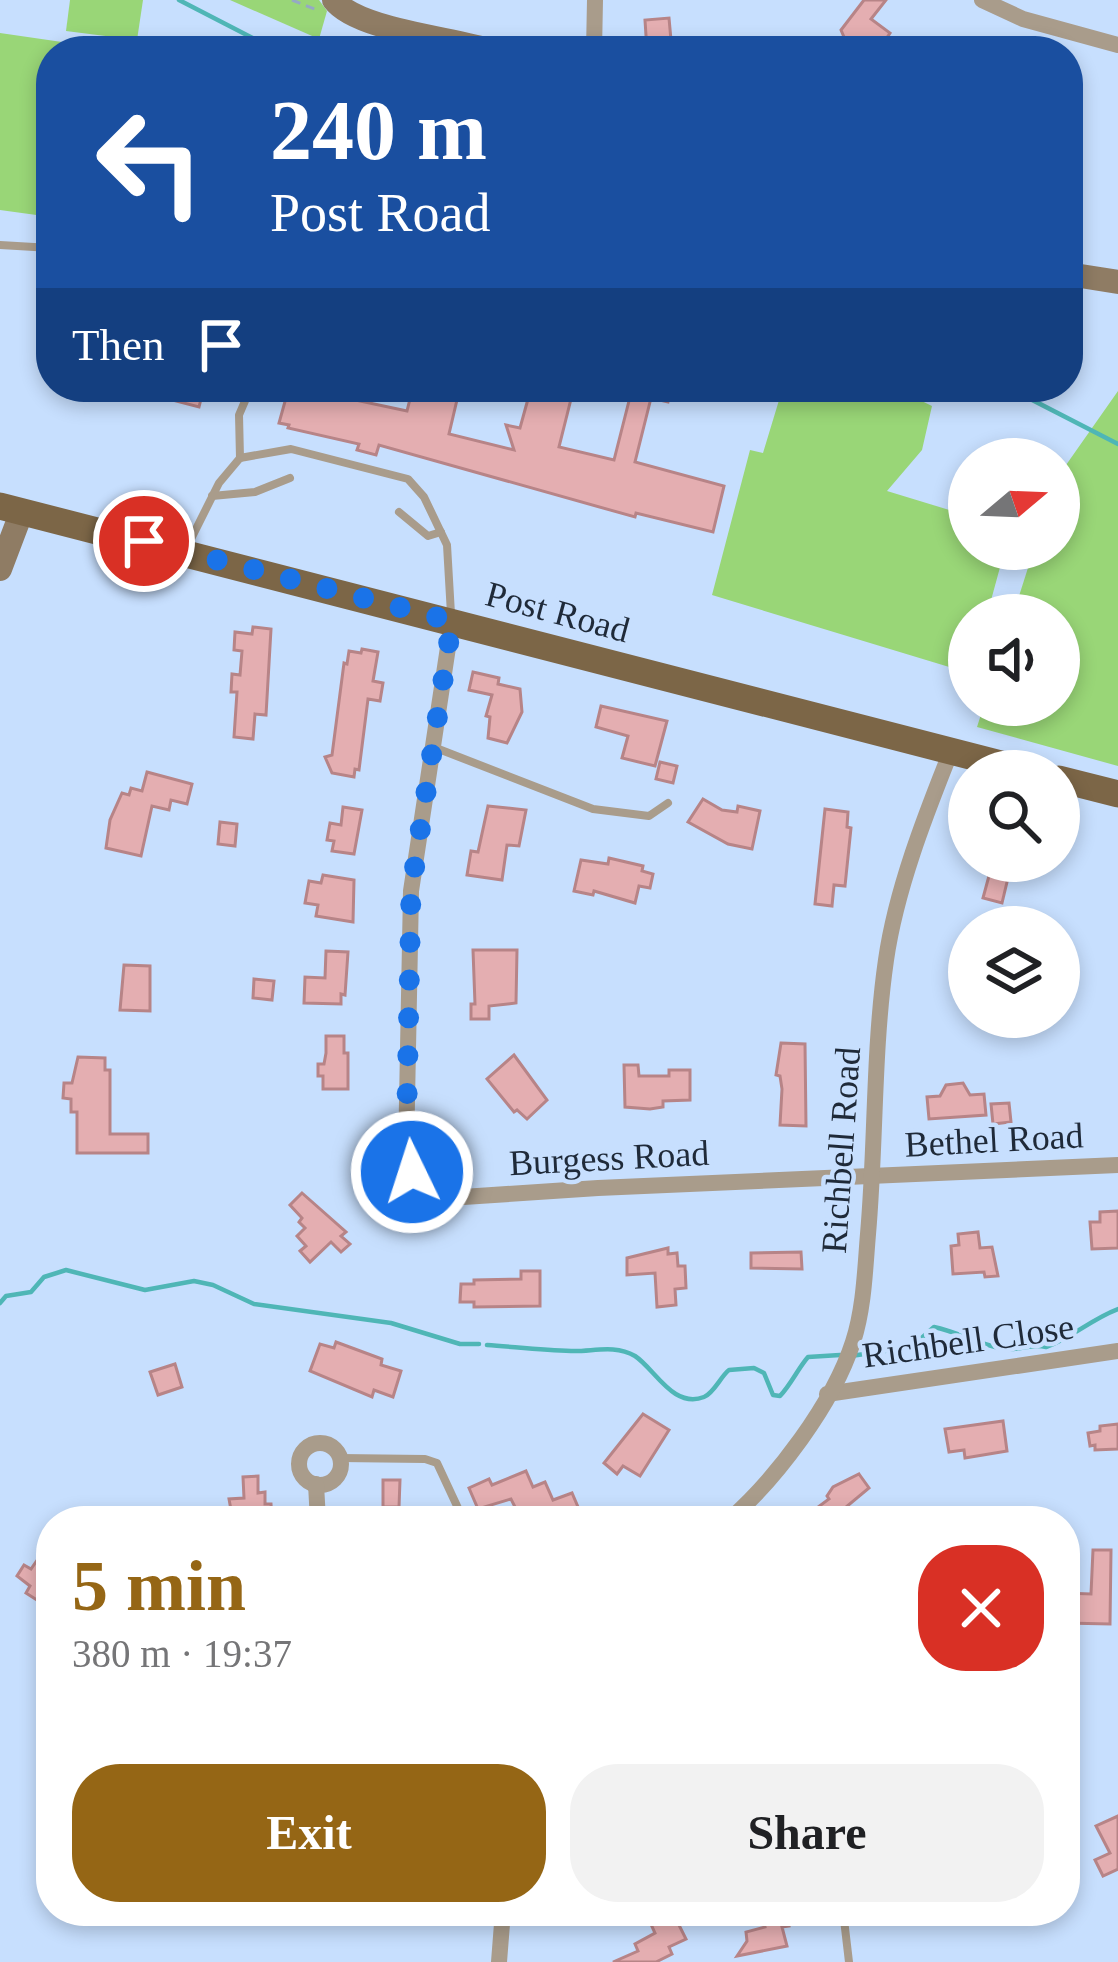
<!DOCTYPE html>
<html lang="en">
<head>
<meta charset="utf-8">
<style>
	:root { --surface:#fff; --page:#f2f2f2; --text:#202124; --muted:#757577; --accent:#956615 }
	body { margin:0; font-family:Georgia,serif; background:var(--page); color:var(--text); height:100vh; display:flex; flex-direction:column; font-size:45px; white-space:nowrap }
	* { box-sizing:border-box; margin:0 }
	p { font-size:39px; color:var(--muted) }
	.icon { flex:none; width:66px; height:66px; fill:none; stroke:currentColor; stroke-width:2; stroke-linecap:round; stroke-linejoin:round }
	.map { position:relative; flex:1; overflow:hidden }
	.drawer { position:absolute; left:36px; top:1506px; width:1044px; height:420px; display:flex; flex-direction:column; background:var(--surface); border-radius:48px; box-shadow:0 6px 18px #0003 }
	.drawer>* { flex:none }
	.banner { position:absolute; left:36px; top:36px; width:1047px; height:366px; border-radius:48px; box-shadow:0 6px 18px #0003; background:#1a4fa0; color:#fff; overflow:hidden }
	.needle { width:78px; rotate:71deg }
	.buttons { position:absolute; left:948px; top:438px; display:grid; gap:24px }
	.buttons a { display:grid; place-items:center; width:132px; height:132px; border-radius:50%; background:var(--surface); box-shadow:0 6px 18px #0003; font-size:60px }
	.pin { position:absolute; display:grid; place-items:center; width:102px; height:102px; color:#fff; margin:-51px; border:6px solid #fff; border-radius:50%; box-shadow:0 3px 12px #0007 }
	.me { position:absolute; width:132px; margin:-66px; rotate:356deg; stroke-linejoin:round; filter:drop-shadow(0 0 9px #0008) }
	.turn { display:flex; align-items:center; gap:42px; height:252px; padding:0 36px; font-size:54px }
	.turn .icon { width:156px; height:156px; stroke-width:2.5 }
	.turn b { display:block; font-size:84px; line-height:102px }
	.then { display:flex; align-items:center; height:114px; padding:0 36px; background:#0003; gap:24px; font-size:45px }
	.round { display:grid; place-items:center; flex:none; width:126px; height:126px; border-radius:48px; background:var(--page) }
	.overview { display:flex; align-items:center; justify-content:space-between; height:204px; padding:0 36px }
	h1 { font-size:72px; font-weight:600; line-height:90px; color:var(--accent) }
	.primary-button { display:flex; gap:24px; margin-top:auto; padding:24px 36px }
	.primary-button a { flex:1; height:138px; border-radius:48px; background:var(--accent); color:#fff; font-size:48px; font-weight:600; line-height:138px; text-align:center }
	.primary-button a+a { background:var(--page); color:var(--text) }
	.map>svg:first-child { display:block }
</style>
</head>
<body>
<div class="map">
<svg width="1118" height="1962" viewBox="0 0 1118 1962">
	<rect width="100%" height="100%" fill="#c7dffe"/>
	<!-- green -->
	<g fill="#99d677">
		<polygon points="70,0 143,0 137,40 66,31"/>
		<polygon points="230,0 319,0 327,11 319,39"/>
		<polygon points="0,33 124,51 51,51 51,217 0,210"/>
		<polygon points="783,387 893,387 932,406 922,450 887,491 969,516 969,549 1005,549 987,615 969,615 969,673 712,595 750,450 763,453"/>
		<polygon points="1118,391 1118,766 977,727 984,705 1059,705 1059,615 1013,615 1034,549 1059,549 1059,475"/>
	</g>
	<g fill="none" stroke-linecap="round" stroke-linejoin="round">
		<!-- stream -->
		<g stroke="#4fb6b6" stroke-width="4.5">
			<polyline points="179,0 278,51"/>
			<polyline points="1007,387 1118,444"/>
			<polyline points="0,1303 6,1296 31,1292 44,1277 66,1270 145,1290 194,1281 213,1285 254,1304 391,1323 460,1344 479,1344"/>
			<path d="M487,1345c28,2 56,5 84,6 21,1 43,-7 64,5 20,13 38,53 69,41 10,-4 17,-21 25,-27l25,-2 10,5 9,22 7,1c12,-13 17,-26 28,-39l32,-2"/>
			<path d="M851,1356l47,-7 18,-6 18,-16c24,5 49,19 71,22 14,2 26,-6 41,-2 26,-9 45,-28 72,-38"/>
		</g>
	</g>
	<!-- building -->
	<g fill="#e4aeb1" stroke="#b78487" stroke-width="3">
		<polygon points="864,0 886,0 871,19 890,33 882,45 873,38 863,51 850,51 841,30"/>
		<polygon points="669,18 672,51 647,51 645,20"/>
		<polygon points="138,387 204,387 199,407 138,391"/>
		<polygon points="289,387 333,387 332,395 407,411 413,387 460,387 449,434 514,450 506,425 520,428 528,399 498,392 498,387 574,387 559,447 614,460 631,393 625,391 625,387 672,387 668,402 651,398 635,462 724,486 713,532 636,513 635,517 379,445 376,455 357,450 359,444 288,428 289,425 279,423"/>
		<polygon points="253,627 271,629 266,715 255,714 253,739 234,737 237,692 231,692 232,674 240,675 242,651 234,650 235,632 252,634"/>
		<polygon points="362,649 378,652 373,681 383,683 380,701 368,699 359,770 355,769 354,777 332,773 325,757 332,755 344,663 347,664 349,651 361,653"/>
		<polygon points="473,672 499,678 498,684 520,689 522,712 507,743 488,738 490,717 486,716 492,695 469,690"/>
		<polygon points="601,706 667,721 655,766 622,758 628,736 596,727"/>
		<polygon points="660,762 677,766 673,783 656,779"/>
		<polygon points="147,772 192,784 187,804 171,800 169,810 152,806 141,856 106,848 110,820 122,793 129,795 131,788 142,791"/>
		<polygon points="703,799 722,810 737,812 738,806 760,811 752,849 728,844 688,822"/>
		<polygon points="488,806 526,810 519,846 507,845 502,880 467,875 471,851 478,852"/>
		<polygon points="343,807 362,810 354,854 332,851 334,841 327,840 330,823 341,825"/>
		<polygon points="825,809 848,812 847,827 851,828 845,886 834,885 832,906 815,904"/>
		<polygon points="220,822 237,824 235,846 218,844"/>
		<polygon points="609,858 643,866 642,871 653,874 650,888 639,886 635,903 594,891 593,895 574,891 581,860 608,864"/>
		<polygon points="993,861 1012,861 1002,903 983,898"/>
		<polygon points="323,875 354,880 353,922 316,916 318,905 305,903 309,881 321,883"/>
		<polygon points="473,950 517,950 516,1003 489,1006 489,1019 471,1019 471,1004 475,1004"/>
		<polygon points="326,951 348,952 345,995 341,994 341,1004 304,1003 305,977 325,978"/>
		<polygon points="124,965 150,966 150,1011 120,1010"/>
		<polygon points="254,979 274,981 272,1000 253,998"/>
		<polygon points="326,1036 344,1036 344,1053 348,1053 348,1089 323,1089 323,1076 318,1076 318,1064 324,1064 326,1053"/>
		<polygon points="781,1043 805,1044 806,1126 780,1125 782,1089 780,1076 776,1075"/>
		<polygon points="514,1055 547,1100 527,1119 517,1110 514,1112 487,1079"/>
		<polygon points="78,1057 105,1058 105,1070 110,1070 110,1134 148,1134 148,1153 77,1153 77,1112 71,1112 71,1099 63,1098 64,1083 72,1083"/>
		<polygon points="624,1065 638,1065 639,1076 669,1076 669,1070 690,1070 690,1100 663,1101 663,1107 650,1109 625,1107"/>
		<polygon points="963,1083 970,1095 984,1094 986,1115 929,1119 927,1097 940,1096 946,1085"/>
		<polygon points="1009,1103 1011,1122 993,1124 991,1104"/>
		<polygon points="302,1193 346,1232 341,1236 350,1244 341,1252 331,1242 310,1262 300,1251 306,1246 297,1236 305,1228 299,1222 302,1218 290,1205"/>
		<polygon points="1118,1211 1118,1248 1092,1249 1090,1222 1100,1222 1100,1212"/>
		<polygon points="978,1232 980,1248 992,1247 998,1276 985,1277 984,1272 953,1274 951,1246 959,1245 958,1234"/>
		<polygon points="668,1248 668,1254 677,1253 678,1266 685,1266 686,1288 675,1289 676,1305 657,1307 655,1273 627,1275 627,1258"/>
		<polygon points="801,1252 802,1269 751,1268 751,1253"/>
		<polygon points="521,1271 540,1271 540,1306 474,1307 474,1302 460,1302 461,1284 474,1284 474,1280 521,1279"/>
		<polygon points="336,1342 382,1359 381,1365 401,1371 393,1397 374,1390 372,1397 310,1371 320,1344 334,1348"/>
		<polygon points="175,1364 182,1387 158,1395 150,1372"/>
		<polygon points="643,1414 669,1430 640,1476 623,1466 617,1474 604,1463"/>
		<polygon points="1003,1421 1007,1451 965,1458 964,1450 949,1452 945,1429"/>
		<polygon points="1118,1424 1118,1449 1095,1450 1095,1445 1090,1446 1088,1433 1100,1431 1100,1426"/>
		<polygon points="526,1471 533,1487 545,1482 553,1500 572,1493 584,1521 522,1521 511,1499 478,1509 469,1488 489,1479 492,1485"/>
		<polygon points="859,1474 869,1488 839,1513 816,1521 810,1513 829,1499 827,1496 833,1487"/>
		<polygon points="258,1476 258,1493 265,1492 265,1504 271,1504 272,1521 233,1521 229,1499 244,1498 243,1477"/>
		<polygon points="383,1480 400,1480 399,1507 383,1507"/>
		<polygon points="51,1540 51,1587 40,1602 26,1593 30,1586 17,1576 24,1565 31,1569"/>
		<polygon points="1093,1550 1111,1550 1110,1624 1065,1623 1065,1593 1091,1594"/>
		<polygon points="1118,1816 1118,1869 1103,1876 1095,1860 1110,1853 1096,1826"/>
		<polygon points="667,1911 672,1911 686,1939 669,1947 672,1954 656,1962 613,1962 638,1951 635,1944 655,1933 649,1920"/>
		<polygon points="761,1911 786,1911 789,1926 782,1927 787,1946 737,1956 747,1941 746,1932 765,1927"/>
	</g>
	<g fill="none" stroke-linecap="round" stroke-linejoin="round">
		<!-- path -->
		<polyline stroke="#95a9c3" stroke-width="3" stroke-dasharray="9 6" stroke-linecap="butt" points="292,0 317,10"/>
		<!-- lane -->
		<g stroke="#a99c8b" stroke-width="8">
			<polyline points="0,245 51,248"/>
			<polyline points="240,458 239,415 251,387"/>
			<polyline points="212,496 255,492 290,478"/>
			<polyline points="399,512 428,536 441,532"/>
			<polyline points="187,547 219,483 240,458 291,449 408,479 424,497 447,545 451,614"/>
			<polyline points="436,748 593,809 649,816 668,803"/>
			<polyline points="340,1458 425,1459 437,1463 464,1521"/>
			<polyline points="843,1911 849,1962"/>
		</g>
		<!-- street -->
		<g stroke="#a99c8b" stroke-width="16">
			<polyline points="982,0 1023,19 1118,45"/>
			<polyline points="594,51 595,0"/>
			<polyline points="452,621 411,891 406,1154 418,1185 436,1197 448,1198 598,1188 1118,1165"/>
			<polyline points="827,1394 1118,1351"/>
			<circle cx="320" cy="1464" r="21"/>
			<polyline points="316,1484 318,1521"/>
			<path d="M728,1521c48,-42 105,-117 125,-179 11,-34 12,-72 15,-108 8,-91 5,-184 18,-274 10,-70 39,-144 65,-209"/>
			<polyline points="499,1962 503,1911"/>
		</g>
		<!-- secondary -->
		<g stroke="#8f7c64" stroke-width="24">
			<path d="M334,0c23,30 118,38 158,51"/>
			<polyline points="1068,274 1118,282"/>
			<polyline points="0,569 22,511"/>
		</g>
		<!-- primary -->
		<g stroke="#7c6647" stroke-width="27">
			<polyline points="0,506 1028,771"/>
			<polyline points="1059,779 1118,794"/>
		</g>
	</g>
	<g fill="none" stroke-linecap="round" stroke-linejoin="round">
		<!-- route -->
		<polyline stroke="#1a73e8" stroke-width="21" stroke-dasharray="0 37.8" points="144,541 452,621 411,891 406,1154 412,1172"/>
	</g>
	<g text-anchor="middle" stroke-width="9" stroke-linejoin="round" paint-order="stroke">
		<!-- street labels -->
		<g font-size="36" fill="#1f2a39" stroke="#c7dffe">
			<text transform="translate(558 611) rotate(15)" y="13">Post Road</text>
			<text transform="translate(994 1139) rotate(-3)" y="13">Bethel Road</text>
			<text transform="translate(840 1150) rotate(-86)" y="13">Richbell Road</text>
			<text transform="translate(609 1157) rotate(-3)" y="13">Burgess Road</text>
			<text transform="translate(968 1340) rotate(-8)" y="13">Richbell Close</text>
		</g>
	</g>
</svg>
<div class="buttons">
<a><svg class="needle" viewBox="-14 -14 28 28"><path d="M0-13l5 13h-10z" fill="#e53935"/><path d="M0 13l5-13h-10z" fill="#757577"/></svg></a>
<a><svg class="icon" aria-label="sound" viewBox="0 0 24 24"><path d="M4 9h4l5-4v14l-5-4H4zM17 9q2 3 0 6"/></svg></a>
<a><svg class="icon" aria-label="search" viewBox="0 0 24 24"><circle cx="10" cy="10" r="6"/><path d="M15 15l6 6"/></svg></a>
<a><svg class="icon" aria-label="layers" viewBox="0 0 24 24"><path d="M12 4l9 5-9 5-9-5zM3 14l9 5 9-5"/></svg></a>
</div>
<div class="pin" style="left:144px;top:541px;background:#d93025"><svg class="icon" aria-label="arrive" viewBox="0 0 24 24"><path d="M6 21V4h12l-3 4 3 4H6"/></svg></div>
<svg class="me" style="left:412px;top:1172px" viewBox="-20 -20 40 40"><circle r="17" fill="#1a73e8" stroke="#fff" stroke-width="3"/><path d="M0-11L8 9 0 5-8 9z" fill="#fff"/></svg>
<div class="banner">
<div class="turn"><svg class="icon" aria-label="left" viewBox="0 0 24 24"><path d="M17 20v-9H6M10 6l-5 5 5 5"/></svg><div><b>240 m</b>Post Road</div></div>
<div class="then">Then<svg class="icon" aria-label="arrive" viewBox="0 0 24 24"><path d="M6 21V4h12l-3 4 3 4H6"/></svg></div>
</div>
<section class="drawer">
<div class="overview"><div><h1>5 min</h1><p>380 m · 19:37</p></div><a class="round" style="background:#d93025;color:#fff"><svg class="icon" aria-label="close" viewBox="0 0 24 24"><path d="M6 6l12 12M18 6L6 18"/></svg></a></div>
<div class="primary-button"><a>Exit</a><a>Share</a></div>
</section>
</div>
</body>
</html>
